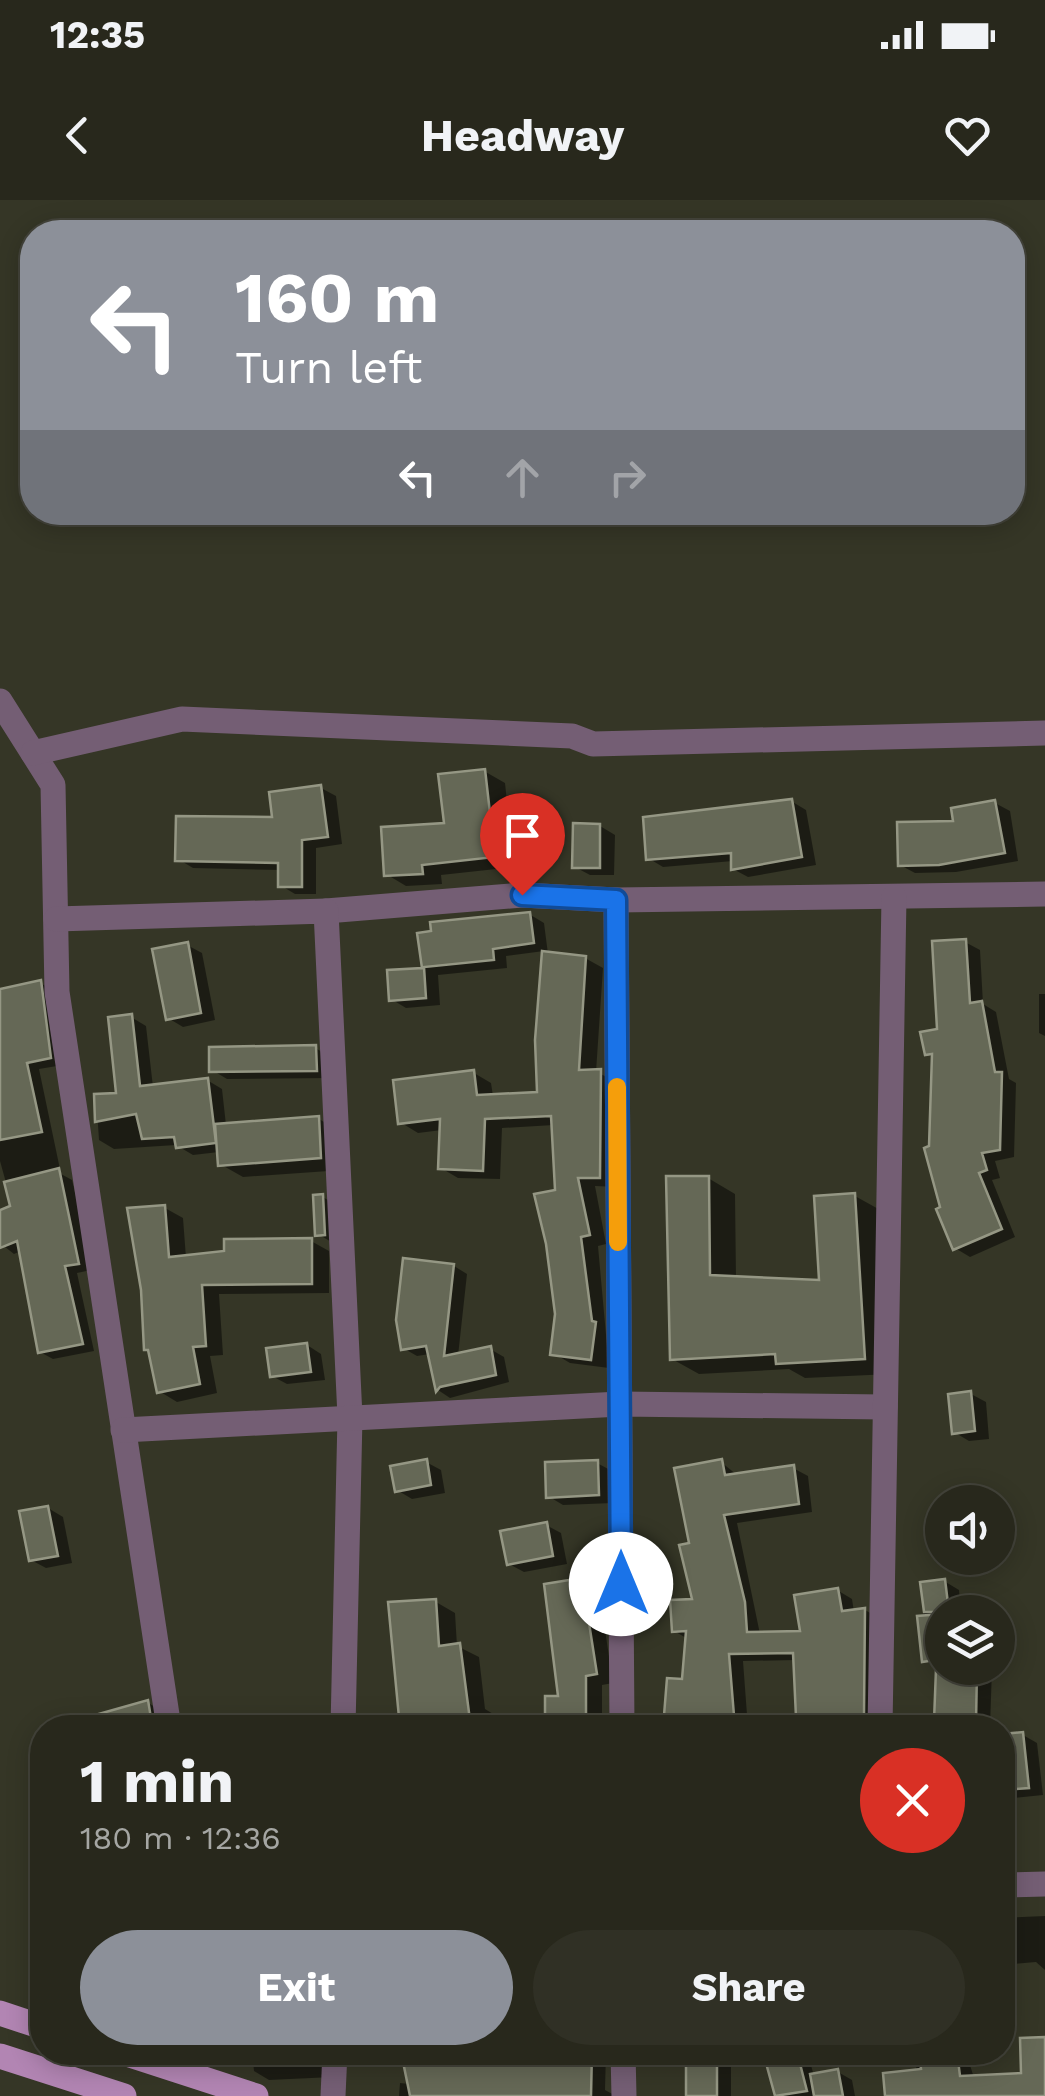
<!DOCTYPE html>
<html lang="en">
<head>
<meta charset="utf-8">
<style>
	:root { --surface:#28281c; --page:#303025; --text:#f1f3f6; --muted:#a5a6a3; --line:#44443b; --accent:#8c9099 }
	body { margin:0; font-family:"Work Sans",sans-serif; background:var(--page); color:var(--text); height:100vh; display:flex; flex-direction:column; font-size:38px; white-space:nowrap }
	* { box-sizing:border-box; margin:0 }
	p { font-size:32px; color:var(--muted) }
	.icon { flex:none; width:55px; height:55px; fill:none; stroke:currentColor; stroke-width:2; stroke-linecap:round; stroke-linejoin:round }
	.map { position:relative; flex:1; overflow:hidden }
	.side { position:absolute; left:30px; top:1515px; width:985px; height:350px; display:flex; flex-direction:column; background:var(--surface); border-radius:40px; box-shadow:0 5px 25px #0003,0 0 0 2px var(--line) }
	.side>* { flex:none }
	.guide { position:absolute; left:20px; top:20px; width:1005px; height:305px; border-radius:40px; box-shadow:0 5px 25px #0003,0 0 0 2px var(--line); background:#8c9099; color:#fff; overflow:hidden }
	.buttons { position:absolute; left:925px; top:1285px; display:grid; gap:20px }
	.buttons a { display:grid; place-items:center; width:90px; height:90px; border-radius:50%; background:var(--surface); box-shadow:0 5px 25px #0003,0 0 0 2px var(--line); font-size:50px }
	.pin { position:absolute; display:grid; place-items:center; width:85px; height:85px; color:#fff; margin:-102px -42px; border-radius:50% 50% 50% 0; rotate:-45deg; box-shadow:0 0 10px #0007 }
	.pin .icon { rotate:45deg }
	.me { position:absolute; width:110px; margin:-55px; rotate:0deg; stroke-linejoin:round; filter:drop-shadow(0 0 8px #0008) }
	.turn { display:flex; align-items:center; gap:35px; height:210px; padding:0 50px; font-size:45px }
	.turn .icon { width:130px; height:130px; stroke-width:2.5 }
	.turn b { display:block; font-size:70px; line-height:85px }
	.lanes { display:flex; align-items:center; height:95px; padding:0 50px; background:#0003; justify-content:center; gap:50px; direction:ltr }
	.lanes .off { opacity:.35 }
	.round { display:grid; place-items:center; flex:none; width:105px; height:105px; border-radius:52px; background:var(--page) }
	.summary { display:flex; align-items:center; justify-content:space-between; height:170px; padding:0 50px }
	h1 { font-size:60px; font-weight:700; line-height:75px }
	.button { display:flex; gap:20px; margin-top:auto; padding:20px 50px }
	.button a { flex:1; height:115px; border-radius:60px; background:var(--accent); color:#fff; font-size:40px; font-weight:700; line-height:115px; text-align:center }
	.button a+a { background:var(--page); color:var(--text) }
	.status { display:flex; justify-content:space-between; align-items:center; height:70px; padding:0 50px; background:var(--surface); direction:ltr }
	.status svg { height:28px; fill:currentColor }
	header { display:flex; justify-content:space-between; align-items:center; height:130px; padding:0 50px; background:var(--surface); font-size:45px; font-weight:700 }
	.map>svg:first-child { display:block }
</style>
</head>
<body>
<div class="status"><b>12:35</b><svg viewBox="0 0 49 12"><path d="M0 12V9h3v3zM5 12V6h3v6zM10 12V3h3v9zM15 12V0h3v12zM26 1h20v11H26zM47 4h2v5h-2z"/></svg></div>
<header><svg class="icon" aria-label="back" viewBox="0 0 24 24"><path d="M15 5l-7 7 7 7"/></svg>Headway<svg class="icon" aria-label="heart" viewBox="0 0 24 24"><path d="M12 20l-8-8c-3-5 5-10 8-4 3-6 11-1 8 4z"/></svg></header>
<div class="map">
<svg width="1045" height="1896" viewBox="0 0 1045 1896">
	<rect width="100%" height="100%" fill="#353626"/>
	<!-- shadow -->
	<g fill="#0007">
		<polygon points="484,571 505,583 514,667 441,675 442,684 406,686 386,674 447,626"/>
		<polygon points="321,588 336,596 342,644 316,648 316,694 295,694 280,685 280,670 193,668 178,659 275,619"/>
		<polygon points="791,601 806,610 816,665 748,677 733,669 733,661 663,667 648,658"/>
		<polygon points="995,603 1010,611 1018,661 956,672 915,673 900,665"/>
		<polygon points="600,626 615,635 614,675 590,675 575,667"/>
		<polygon points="529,714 544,723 548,754 585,758 603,768 596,872 618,882 617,987 595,986 606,1044 598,1046 609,1168 570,1163 553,1153 558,1114 554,925 502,928 500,979 458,978 441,968 442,930 418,933 400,922 474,873 491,883 493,896 540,894 538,840 544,751 506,756 507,768 438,775 440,805 406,808 391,799 389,773 425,770 420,735"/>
		<polygon points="965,742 980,750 983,804 996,812 1009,879 1016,883 1014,957 995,961 1000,978 992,980 1015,1037 970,1057 955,1048 943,1009 932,948 934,858 927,854 939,831"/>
		<polygon points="187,745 202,753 215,820 183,827 168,818"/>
		<polygon points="40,783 53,790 63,865 39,869 61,974 72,980 80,1013 91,1070 77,1073 94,1151 53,1159 40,1152 21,1051 14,1054 0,1043 0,1013 13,1008 0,961 0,791"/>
		<polygon points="1039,794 1045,794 1045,836 1039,833"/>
		<polygon points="131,817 146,826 153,887 207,880 222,889 226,925 319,919 341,932 343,970 243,977 220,964 219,952 193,955 176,945 114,949 99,940 96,896 119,895"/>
		<polygon points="315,848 330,856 331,878 227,879 212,870"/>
		<polygon points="708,978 735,994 736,1078 822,1082 855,996 882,1011 891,1174 805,1178 789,1169 699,1174 672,1159"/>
		<polygon points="323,997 337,1006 333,1043 318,1034"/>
		<polygon points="165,1008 183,1018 186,1058 311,1041 329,1051 329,1093 219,1094 223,1155 210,1156 217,1193 177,1202 159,1191"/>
		<polygon points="454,1066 467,1074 458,1156 490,1149 504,1157 509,1182 450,1198 438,1190 430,1154 417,1156 403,1148"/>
		<polygon points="307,1145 321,1154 325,1180 287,1184 272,1176"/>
		<polygon points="971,1194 986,1202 989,1239 969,1241 954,1232"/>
		<polygon points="426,1262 441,1270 445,1293 412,1299 397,1290"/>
		<polygon points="721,1262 737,1275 793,1268 808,1276 812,1312 737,1323 760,1434 803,1434 837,1390 852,1399 854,1412 865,1410 879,1418 878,1521 813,1524 799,1516 796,1460 743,1461 748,1528 674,1528 688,1439 674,1431 695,1401 691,1345"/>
		<polygon points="597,1263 612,1271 613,1303 563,1305 548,1296"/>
		<polygon points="48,1308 63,1317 72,1363 46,1368 31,1360"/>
		<polygon points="546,1325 561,1333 567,1364 524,1372 509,1364"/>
		<polygon points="948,1358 987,1358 987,1368 955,1370 948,1366"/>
		<polygon points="582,1380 599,1390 613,1483 602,1485 602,1528 548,1528 561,1498"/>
		<polygon points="944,1381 959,1390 961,1412 942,1412 942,1468 992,1468 990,1528 934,1528 938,1468 924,1460 923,1384"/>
		<polygon points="436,1402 455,1413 457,1446 479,1457 485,1509 503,1520 504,1528 385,1528 384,1515 400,1514"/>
		<polygon points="998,1425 1001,1462 998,1462"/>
		<polygon points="148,1503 166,1513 168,1528 100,1528 97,1517"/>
		<polygon points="1023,1535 1037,1543 1043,1595 1002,1599 1002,1537"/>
		<polygon points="1045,1716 1045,1770 1036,1762 1002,1765 1002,1718"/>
		<polygon points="1045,1840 1045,1896 888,1896 916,1873 917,1852 966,1852 974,1878 1023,1876"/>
		<polygon points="197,1852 338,1852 333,1877 269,1880 254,1871 253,1861 209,1860"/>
		<polygon points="511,1852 606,1852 605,1890 616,1896 399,1896 400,1883 410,1884"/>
		<polygon points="688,1852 731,1855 731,1896 688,1896"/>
		<polygon points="784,1852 809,1858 814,1876 838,1872 852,1880 855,1896 778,1896 767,1857"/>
	</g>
	<!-- building -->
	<g fill="#656856" stroke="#959784" stroke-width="2.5">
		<polygon points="485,569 495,657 422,665 423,674 384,676 381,627 444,623 438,574"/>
		<polygon points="321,585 328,637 302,640 302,687 278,687 278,663 175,661 176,616 272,617 269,592"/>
		<polygon points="792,599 802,657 731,670 731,653 646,660 643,617"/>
		<polygon points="995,600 1005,653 939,665 898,666 897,622 953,621 951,608"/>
		<polygon points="573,623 600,624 600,668 572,668"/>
		<polygon points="530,712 534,743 493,749 494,760 424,767 426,798 389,801 387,770 422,768 417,733 431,731 430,722"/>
		<polygon points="966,739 970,803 982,801 995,872 1002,872 1000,950 982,953 987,970 979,973 1002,1029 953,1050 936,1009 940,1007 924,948 929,946 932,854 925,855 920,832 937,829 932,741"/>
		<polygon points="188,742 201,813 166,820 152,749"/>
		<polygon points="542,751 586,756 579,870 601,869 600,978 578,978 590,1035 581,1037 592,1121 596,1122 591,1160 550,1155 555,1114 546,1044 534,994 555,990 551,916 485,919 483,971 438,969 440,919 398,924 393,880 474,870 477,895 537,892 535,840"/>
		<polygon points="41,780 51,858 27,863 42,932 0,940 0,789"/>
		<polygon points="132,814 140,886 208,878 216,943 176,948 174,937 142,939 136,914 95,922 94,894 116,893 108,817"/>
		<polygon points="316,845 317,871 209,872 209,847"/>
		<polygon points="319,916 321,958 218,966 215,924"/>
		<polygon points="59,968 79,1064 65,1066 83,1144 38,1153 17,1041 0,1048 0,1010 10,1006 4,982"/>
		<polygon points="666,976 709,976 710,1075 819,1080 814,996 855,993 865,1159 776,1164 775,1154 670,1160"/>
		<polygon points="323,994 325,1035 315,1036 313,995"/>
		<polygon points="165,1005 169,1057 224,1051 224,1039 312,1038 312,1084 202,1085 206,1146 193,1147 200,1184 157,1193 148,1150 144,1150 141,1090 127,1008"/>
		<polygon points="403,1058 454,1064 444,1156 491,1146 496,1175 440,1187 436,1192 426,1146 401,1150 396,1120"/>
		<polygon points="307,1143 311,1172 270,1177 266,1148"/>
		<polygon points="971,1191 975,1231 952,1234 948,1194"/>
		<polygon points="427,1259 431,1285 395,1292 390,1266"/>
		<polygon points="722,1259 725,1275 794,1265 799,1304 724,1315 745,1402 747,1432 800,1431 794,1395 838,1388 842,1411 865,1408 864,1514 796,1517 793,1453 729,1454 735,1528 663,1528 667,1478 682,1479 686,1431 672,1432 670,1400 692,1399 679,1345 689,1343 674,1268"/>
		<polygon points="598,1260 599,1295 546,1298 545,1262"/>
		<polygon points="48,1306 58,1356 29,1361 19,1311"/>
		<polygon points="547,1322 553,1356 507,1365 500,1331"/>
		<polygon points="582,1378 597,1474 586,1476 586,1528 545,1528 545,1496 558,1496 544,1384"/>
		<polygon points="945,1379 949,1412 924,1412 920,1382"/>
		<polygon points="436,1399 439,1446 460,1443 471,1528 400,1528 388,1402"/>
		<polygon points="942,1414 942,1459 922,1462 917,1416"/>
		<polygon points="936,1469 977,1470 976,1523 934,1521"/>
		<polygon points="148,1500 152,1524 75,1528 74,1521"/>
		<polygon points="1023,1532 1029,1588 1002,1590 1002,1534"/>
		<polygon points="1045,1837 1045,1896 885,1896 883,1873 921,1869 919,1852 957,1852 960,1876 1021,1873 1020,1838"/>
		<polygon points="401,1852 592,1852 591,1896 410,1896"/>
		<rect x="686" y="1852" width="31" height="44"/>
		<polygon points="763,1852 797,1852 807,1891 775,1896"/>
		<polygon points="838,1869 843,1896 814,1896 810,1874"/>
	</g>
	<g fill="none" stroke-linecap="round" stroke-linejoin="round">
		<!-- street -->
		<g stroke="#745e74" stroke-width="25">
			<polyline points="0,501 53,585 57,792 169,1528"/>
			<polyline points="33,553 182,519 572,536 593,544 1045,533"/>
			<polyline points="616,700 622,1528"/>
			<polyline points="326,711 522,695 616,700 1045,694"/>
			<polyline points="56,719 326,711 350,1217 343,1528"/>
			<polyline points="123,1230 620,1204 885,1207"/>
			<polyline points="880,1528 894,697"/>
			<polyline points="1002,1685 1045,1684"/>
			<polyline points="623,1852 624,1896"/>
			<polyline points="333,1896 335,1852"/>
		</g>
		<!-- primary -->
		<g stroke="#b285b3" stroke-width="25">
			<polyline points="0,1813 42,1827"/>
			<polyline points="121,1852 256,1896"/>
			<polyline points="0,1856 124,1896"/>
		</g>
	</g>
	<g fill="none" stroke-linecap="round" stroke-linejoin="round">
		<defs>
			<polyline id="route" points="522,695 616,700 621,1384"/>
		</defs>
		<!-- route casing -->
		<use href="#route" stroke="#114b97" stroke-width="25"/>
		<!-- route -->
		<use href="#route" stroke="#1a73e8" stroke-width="18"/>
		<!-- slow -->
		<polyline stroke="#f59e0b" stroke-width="18" points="617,887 618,1042"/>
	</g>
</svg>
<div class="buttons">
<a><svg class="icon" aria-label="sound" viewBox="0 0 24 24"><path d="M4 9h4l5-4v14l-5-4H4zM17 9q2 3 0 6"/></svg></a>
<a><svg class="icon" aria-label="layers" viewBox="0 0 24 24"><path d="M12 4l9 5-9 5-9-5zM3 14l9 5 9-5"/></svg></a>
</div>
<div class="pin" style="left:522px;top:695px;background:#d93025"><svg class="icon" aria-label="arrive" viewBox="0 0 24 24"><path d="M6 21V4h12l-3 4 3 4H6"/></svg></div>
<svg class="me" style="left:621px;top:1384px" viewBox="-20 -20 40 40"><circle r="19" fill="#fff"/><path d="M0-13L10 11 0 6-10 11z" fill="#1a73e8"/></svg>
<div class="guide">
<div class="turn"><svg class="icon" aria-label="left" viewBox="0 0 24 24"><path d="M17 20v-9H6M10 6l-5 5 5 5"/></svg><div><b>160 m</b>Turn left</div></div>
<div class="lanes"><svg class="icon" aria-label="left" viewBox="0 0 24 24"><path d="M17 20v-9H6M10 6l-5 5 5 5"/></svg><svg class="icon off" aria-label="ahead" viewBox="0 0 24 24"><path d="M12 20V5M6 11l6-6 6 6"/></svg><svg class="icon off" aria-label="right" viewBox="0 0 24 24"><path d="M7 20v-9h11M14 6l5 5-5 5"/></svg></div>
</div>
<section class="side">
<div class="summary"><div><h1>1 min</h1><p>180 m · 12:36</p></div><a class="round" style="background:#d93025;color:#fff"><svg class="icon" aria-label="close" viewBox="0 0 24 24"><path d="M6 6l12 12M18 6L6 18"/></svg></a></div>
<div class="button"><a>Exit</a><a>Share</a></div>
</section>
</div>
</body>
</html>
